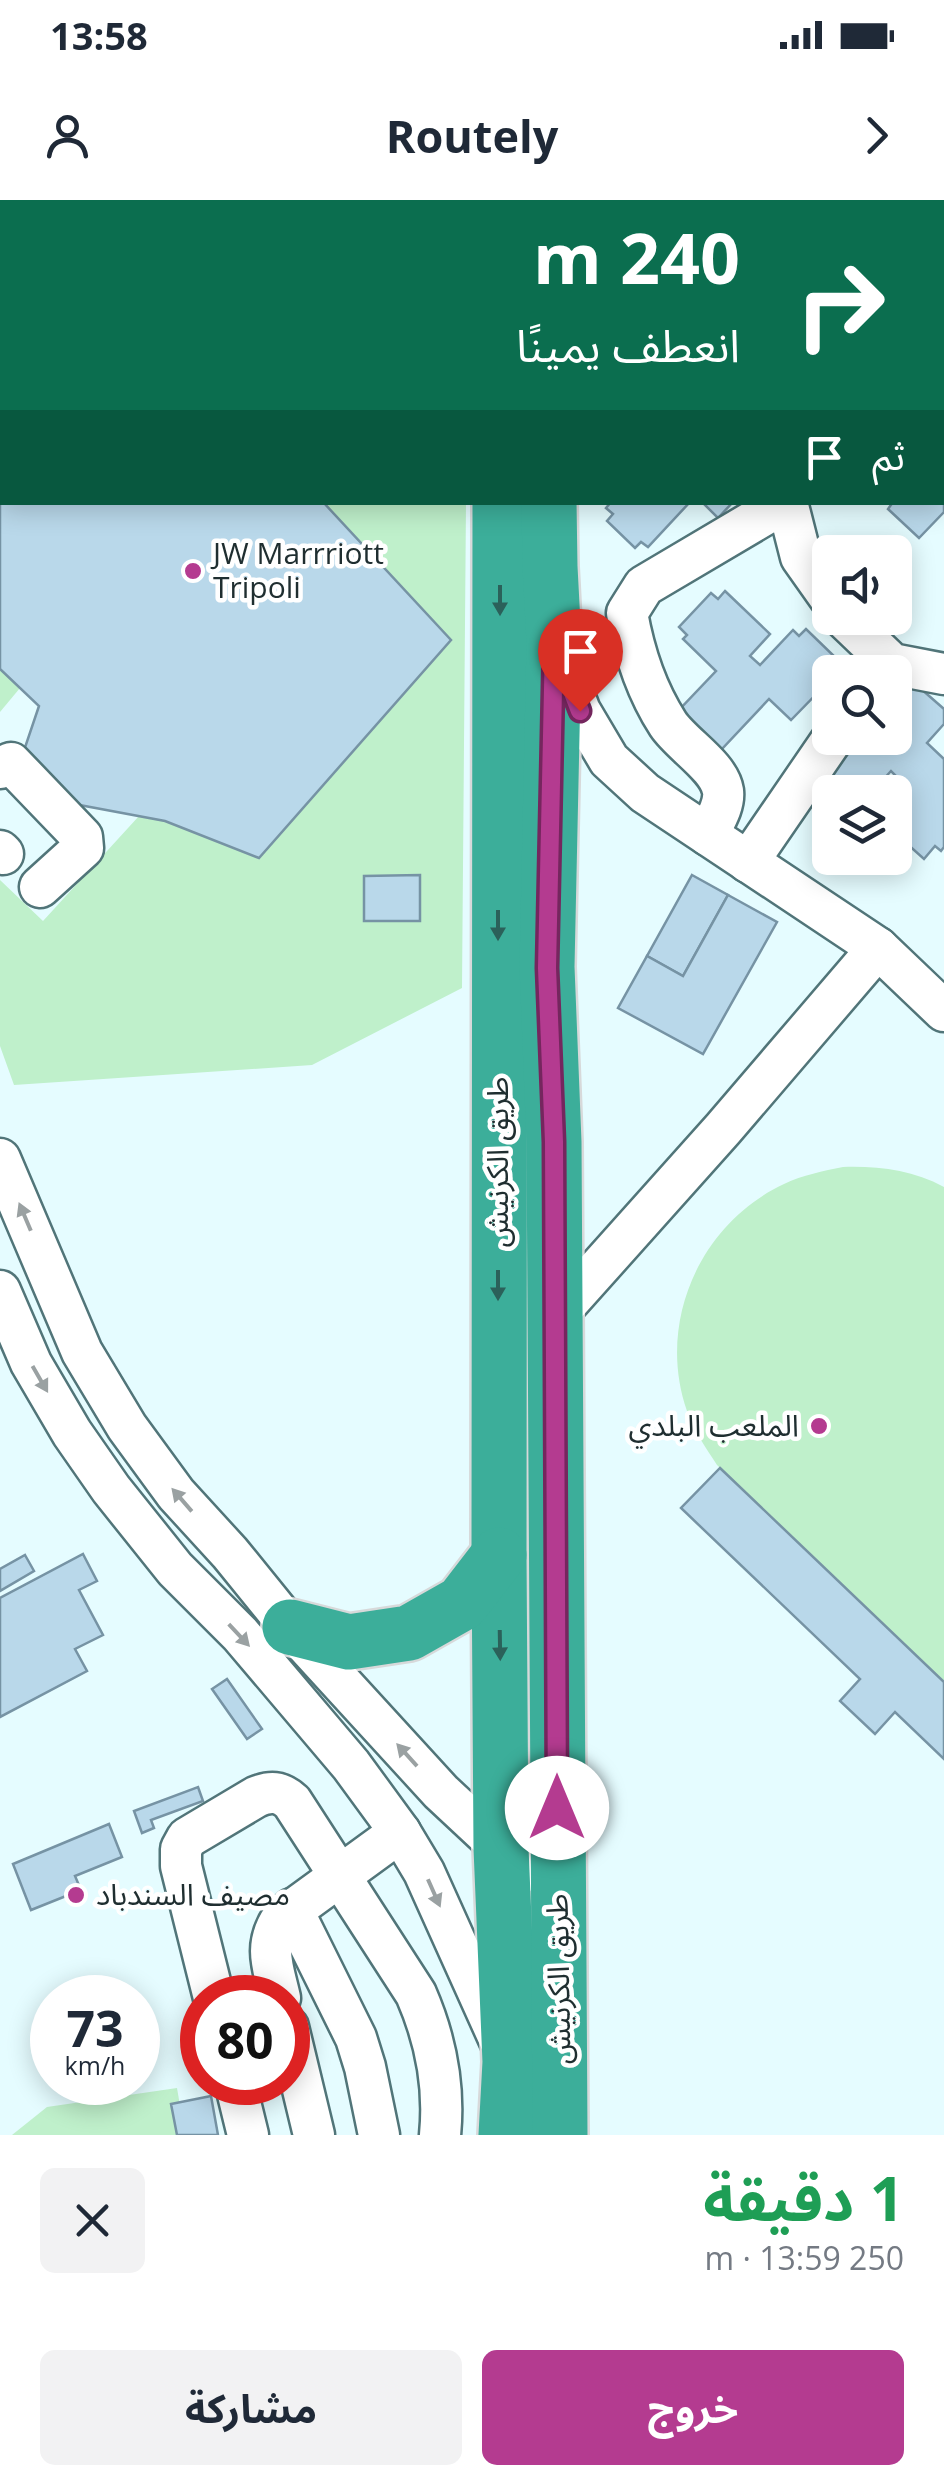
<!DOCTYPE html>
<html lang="ar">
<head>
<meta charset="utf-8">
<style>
	:root { --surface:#fff; --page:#f2f2f3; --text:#1f2937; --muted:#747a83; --accent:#b43b90 }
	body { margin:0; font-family:"Open Sans","Noto Sans Arabic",sans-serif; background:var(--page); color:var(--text); direction:rtl; height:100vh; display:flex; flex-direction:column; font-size:38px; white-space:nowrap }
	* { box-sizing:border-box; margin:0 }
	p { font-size:32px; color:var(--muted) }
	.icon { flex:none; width:55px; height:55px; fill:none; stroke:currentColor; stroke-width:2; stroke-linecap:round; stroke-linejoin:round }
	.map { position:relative; height:1935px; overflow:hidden; direction:ltr }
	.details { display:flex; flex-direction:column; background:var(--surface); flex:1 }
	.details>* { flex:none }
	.hud { position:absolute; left:0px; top:0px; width:945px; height:305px; box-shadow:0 5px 25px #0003; direction:rtl; background:#0b6e4f; color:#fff; overflow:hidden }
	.controls { position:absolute; left:812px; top:335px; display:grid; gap:20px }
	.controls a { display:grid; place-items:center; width:100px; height:100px; border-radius:15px; background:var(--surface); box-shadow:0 5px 25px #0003; font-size:50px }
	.speed { position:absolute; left:30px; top:1775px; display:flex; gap:20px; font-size:50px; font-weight:700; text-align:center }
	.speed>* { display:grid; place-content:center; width:130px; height:130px; border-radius:50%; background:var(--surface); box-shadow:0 5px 25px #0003; line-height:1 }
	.speed small { font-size:25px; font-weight:400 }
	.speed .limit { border:15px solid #d22; background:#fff; color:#111 }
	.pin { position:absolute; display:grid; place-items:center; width:85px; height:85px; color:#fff; margin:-102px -42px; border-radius:50% 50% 50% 0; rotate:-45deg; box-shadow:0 0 10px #0007 }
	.pin .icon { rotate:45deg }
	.me { position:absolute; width:110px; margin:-55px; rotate:0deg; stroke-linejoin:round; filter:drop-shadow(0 0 8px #0008) }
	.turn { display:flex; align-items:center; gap:35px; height:210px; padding:0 40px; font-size:45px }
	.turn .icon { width:130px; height:130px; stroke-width:2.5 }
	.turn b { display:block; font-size:70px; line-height:85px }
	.then { display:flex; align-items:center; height:95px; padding:0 40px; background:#0003; gap:20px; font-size:38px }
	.round { display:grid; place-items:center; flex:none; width:105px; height:105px; border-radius:15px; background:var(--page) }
	.head { display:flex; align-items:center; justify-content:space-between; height:170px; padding:0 40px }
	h1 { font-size:60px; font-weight:700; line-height:75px; color:#1e9e55 }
	.action { display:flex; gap:20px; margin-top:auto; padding:20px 40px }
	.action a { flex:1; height:115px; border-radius:15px; background:var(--accent); color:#fff; font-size:40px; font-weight:700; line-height:115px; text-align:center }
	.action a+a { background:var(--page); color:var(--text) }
	.status { display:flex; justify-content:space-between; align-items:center; height:70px; padding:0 50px; background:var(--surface); direction:ltr }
	.status svg { height:28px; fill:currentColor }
	header { display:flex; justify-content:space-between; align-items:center; height:130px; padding:0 40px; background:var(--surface); font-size:45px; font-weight:700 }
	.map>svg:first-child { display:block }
</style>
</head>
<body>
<div class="status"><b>13:58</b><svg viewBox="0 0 49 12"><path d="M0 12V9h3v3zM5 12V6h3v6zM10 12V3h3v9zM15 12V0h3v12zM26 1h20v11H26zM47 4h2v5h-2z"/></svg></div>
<header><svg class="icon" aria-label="forward" viewBox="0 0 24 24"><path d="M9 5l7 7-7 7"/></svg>Routely<svg class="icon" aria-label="person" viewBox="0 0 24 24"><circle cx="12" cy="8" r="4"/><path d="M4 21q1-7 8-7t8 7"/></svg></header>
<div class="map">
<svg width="944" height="1935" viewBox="0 0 944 1935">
	<rect width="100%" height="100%" fill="#e5fcff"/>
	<!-- green -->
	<g fill="#bff0cb">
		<polygon points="0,0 5,2 2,2 2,171 0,173"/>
		<polygon points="323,303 466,303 462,788 312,865 14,885 0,846 0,680 43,721 139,616 165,621 259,658"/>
		<polygon points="0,469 20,488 0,512"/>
		<path d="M843,967c36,-1 69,3 101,20v495l-227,-217c-11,-17 -23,-34 -30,-54 -31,-88 13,-188 97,-227 19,-9 39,-13 59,-17z"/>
		<polygon points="177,1888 185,1935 12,1935 47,1907"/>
	</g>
	<!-- building -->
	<g fill="#b9d8ea" stroke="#7693a4" stroke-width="2.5">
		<polygon points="2,171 2,302 323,302 451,440 259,658 165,621 10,592 39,506 0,469 0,173"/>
		<polygon points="944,250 944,312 919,338 888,309 893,302 942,302"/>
		<polygon points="611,302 690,302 648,347 641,342 635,348 607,321 613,314 606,308"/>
		<polygon points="702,302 733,302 718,318"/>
		<polygon points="725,391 770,434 750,456 760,465 793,430 799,436 806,429 837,459 830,466 837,472 830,472 830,480 791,520 769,499 721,550 679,510 716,471 683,439 687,435 679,427 711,393 718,399"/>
		<polygon points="912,481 944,509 944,524 927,543 944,559 944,647 941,651 935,646 924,659 895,633 895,592 893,592 902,582 891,571 872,592 849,592 829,575 862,538 895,538 895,500"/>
		<polygon points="420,675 420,721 364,721 364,676"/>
		<polygon points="692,675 728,695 683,776 647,756"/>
		<polygon points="728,695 777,722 703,854 618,808 647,756 683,776"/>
		<polygon points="720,1268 944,1482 944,1559 895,1512 875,1534 840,1501 860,1479 681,1308"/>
		<polygon points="83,1354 97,1381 79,1390 103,1435 75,1449 87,1471 0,1517 0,1398"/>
		<polygon points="25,1355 34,1371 0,1391 0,1369"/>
		<polygon points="227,1479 262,1529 247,1539 212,1489"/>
		<polygon points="198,1587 203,1601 151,1620 154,1628 142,1633 134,1611"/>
		<polygon points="109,1624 122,1657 75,1676 81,1690 31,1710 13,1664"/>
		<polygon points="211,1896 218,1935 177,1935 171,1904"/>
	</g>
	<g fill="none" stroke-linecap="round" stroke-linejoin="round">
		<defs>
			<g id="minor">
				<polyline points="933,0 933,2"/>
				<polyline points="942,173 944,171"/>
				<polyline points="787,302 801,357 830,398"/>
				<polyline points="844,418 892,464 944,474"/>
				<polyline points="561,461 580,511 609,560 645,593 878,748 944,811"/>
				<polyline points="0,568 11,563 82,637 83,648 40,687"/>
				<path d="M708,635c6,-13 17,-29 15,-44 -4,-25 -41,-46 -55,-67 -22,-34 -34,-71 -41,-111l17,-27 142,-84"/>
				<polyline points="0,651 3,654"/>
				<polyline points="748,662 833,538"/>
				<polyline points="0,959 82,1152 127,1227 176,1294 230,1353 290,1427 441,1592 501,1648 557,1684"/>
				<polyline points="0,1091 31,1163 72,1233 111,1289 175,1369 240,1434 351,1565 400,1632 424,1672 501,1843"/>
				<polyline points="554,1118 723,929 878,748"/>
				<polyline points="292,1709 356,1838 365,1867 379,1935"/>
				<path d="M214,1798l-33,-132v-17l6,-11 69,-41c14,-6 24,-6 36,5l124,192c20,46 29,91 24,141"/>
				<path d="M280,1798c-7,-31 -17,-52 2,-80l118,-86"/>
				<polyline points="288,1827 314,1935"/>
				<polyline points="235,1882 248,1935"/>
			</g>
			<g id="highway">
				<polyline points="498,0 498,2"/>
				<polyline points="553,2 553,0"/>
				<polyline points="500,302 499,1355 501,1648 510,1862 506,1935"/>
				<polyline points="549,302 550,367 554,443 547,767 554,942 560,1935"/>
				<polyline points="290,1427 349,1442 409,1433 462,1403 499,1355"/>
			</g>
		</defs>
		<!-- minor casing -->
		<use href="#minor" stroke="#517579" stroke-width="45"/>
		<!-- highway casing -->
		<use href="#highway" stroke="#d7d9da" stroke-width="60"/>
		<!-- minor -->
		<use href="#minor" stroke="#fff" stroke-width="40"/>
		<!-- highway -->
		<use href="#highway" stroke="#3cae9a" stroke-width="55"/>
	</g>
	<!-- one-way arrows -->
	<defs><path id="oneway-solid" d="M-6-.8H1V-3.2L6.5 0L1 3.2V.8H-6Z" transform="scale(2.5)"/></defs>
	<g fill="#2b615a">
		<use href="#oneway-solid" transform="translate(500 400) rotate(90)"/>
		<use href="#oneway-solid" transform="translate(498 725) rotate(90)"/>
		<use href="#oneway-solid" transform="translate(498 1085) rotate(90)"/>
		<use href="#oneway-solid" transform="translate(500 1445) rotate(89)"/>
	</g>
	<g fill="#9aa1a2">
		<use href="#oneway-solid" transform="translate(25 1017) rotate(-113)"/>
		<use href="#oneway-solid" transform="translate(40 1179) rotate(60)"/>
		<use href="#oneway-solid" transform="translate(182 1300) rotate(-131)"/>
		<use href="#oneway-solid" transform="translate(239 1435) rotate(47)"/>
		<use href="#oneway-solid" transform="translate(407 1555) rotate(-132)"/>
		<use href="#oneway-solid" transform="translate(434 1693) rotate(66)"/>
	</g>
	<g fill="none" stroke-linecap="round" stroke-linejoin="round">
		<defs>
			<polyline id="route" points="557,1608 554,942 547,768 554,443 580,511"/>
		</defs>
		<!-- route casing -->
		<use href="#route" stroke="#75265e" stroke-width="25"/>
		<!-- route -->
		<use href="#route" stroke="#b43b90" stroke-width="18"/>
	</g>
	<!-- markers -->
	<g fill="#b43b90" stroke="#fff" stroke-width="4">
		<circle cx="193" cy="371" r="10"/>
		<circle cx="819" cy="1226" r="10"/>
		<circle cx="76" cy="1695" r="10"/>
	</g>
	<g text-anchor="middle" stroke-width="9" stroke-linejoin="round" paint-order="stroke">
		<!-- poi labels -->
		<g font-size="30" fill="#1f2e30" stroke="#fff" text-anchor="start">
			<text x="213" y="364">JW Marrriott<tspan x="213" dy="34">Tripoli</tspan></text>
			<text x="799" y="1236" text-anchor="end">الملعب البلدي</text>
			<text x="96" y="1705">مصيف السندباد</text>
		</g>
		<!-- street labels -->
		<g font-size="30" fill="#1f2e30" stroke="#fff">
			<text transform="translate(498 962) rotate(-90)" y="10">طريق الكرنيش</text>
			<text transform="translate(559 1779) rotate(-91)" y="10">طريق الكرنيش</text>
		</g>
	</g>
</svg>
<div class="controls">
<a><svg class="icon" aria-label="sound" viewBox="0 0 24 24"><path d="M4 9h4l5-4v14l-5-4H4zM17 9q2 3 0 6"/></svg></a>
<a><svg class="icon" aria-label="search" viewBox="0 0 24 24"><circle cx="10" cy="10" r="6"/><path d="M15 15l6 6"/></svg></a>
<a><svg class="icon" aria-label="layers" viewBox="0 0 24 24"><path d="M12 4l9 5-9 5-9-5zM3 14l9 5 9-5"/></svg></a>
</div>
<div class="speed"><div>73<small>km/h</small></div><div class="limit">80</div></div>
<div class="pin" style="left:580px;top:511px;background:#d93025"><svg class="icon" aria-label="arrive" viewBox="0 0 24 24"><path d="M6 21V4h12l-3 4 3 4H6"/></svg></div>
<svg class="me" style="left:557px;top:1608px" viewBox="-20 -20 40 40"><circle r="19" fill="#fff"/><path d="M0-13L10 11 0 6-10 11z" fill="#b43b90"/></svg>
<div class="hud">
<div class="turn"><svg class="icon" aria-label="right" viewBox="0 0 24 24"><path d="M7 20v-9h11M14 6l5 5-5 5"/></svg><div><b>240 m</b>انعطف يمينًا</div></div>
<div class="then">ثم<svg class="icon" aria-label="arrive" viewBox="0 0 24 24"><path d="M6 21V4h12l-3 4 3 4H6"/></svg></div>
</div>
</div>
<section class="details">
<div class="head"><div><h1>1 دقيقة</h1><p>250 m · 13:59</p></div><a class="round"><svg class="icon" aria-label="close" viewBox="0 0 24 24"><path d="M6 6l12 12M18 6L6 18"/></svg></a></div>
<div class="action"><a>خروج</a><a>مشاركة</a></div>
</section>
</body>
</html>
